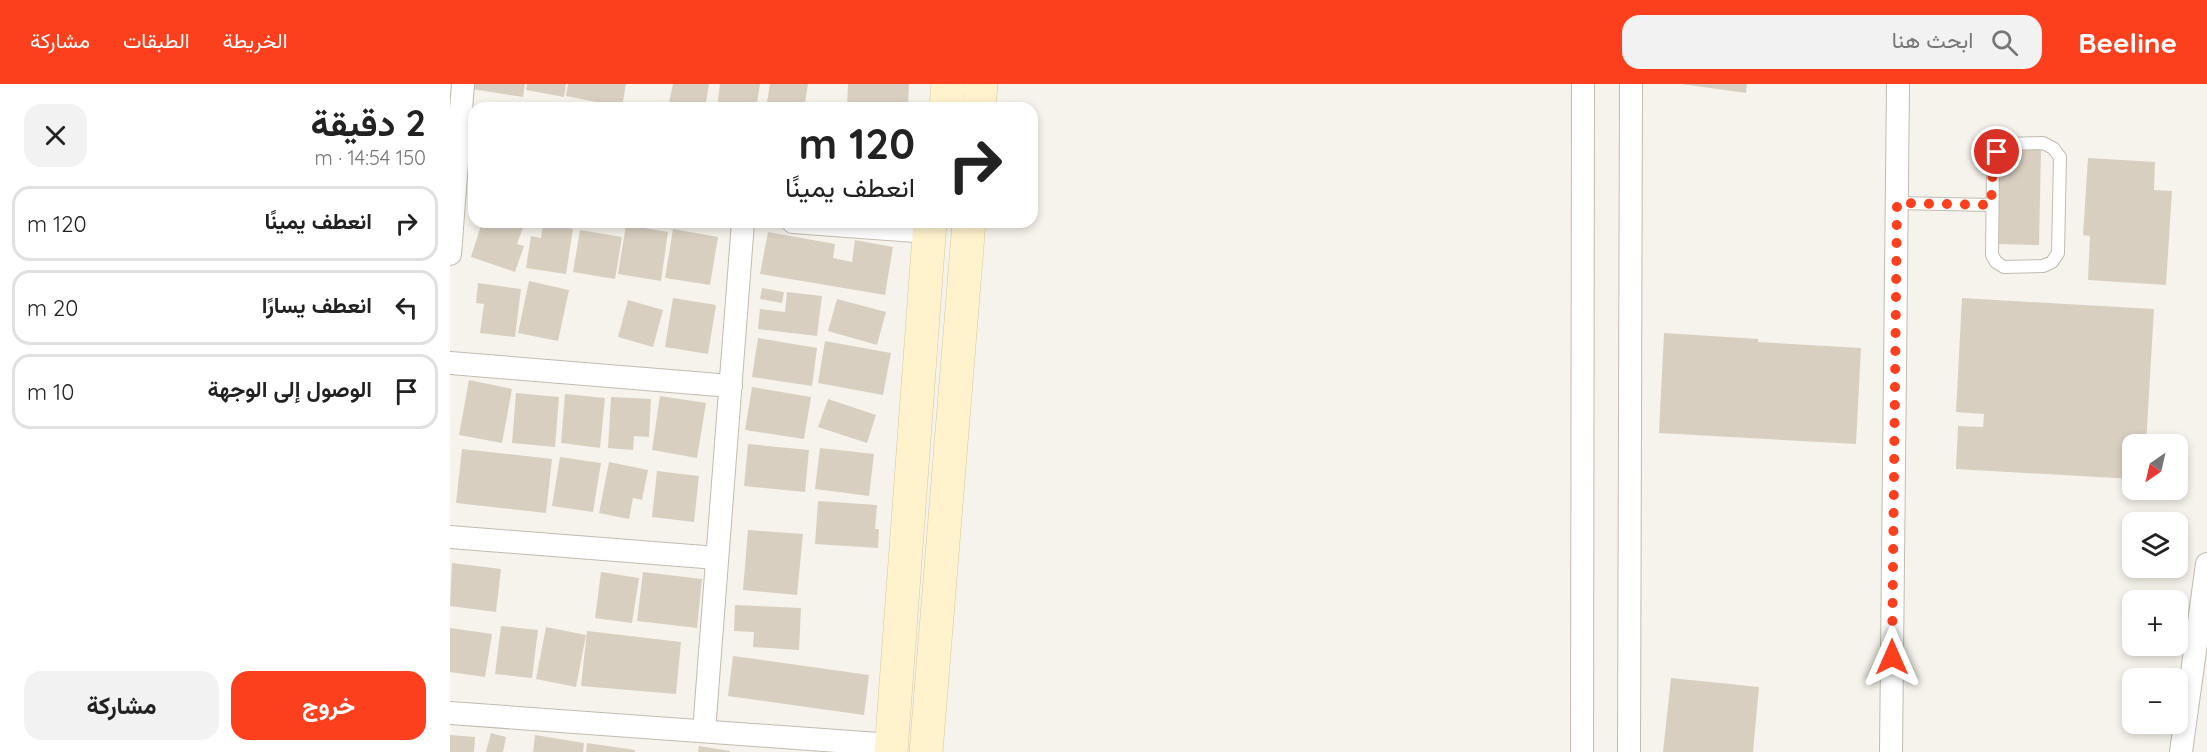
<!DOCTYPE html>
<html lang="ar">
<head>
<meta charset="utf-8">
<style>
	:root { --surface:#fff; --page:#f2f2f2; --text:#222; --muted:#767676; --line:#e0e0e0; --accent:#fc3f1d }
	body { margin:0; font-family:Quicksand,Vazirmatn,sans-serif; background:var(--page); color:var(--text); direction:rtl; height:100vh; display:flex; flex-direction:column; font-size:22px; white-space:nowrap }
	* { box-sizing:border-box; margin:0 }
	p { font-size:20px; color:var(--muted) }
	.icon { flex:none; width:33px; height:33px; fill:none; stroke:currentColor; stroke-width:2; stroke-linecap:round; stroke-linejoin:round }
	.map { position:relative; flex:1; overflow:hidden; direction:ltr }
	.side { display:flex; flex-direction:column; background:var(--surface); width:450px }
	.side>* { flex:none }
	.guide { position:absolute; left:18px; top:18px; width:570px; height:126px; border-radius:18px; box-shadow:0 3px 9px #0003; direction:rtl; background:#fff; color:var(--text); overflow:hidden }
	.needle { width:39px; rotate:214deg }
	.controls { position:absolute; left:1672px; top:350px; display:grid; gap:12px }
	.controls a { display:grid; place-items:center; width:66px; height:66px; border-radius:12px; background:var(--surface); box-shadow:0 3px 9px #0003; font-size:30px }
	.pin { position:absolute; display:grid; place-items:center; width:51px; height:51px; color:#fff; margin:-26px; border:3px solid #fff; border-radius:50%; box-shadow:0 2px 6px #0007 }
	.me { position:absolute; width:66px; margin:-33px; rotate:0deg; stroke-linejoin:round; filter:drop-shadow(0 0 4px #0008) }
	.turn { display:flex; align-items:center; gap:21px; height:126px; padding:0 24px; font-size:27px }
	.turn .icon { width:78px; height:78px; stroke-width:2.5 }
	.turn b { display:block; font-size:42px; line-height:51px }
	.round { display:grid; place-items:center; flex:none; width:63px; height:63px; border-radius:18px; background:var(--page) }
	.headline { display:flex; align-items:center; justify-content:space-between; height:102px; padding:0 24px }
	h1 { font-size:36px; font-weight:700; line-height:45px }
	.action { display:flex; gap:12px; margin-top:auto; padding:12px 24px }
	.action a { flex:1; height:69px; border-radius:18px; background:var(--accent); color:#fff; font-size:24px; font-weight:700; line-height:69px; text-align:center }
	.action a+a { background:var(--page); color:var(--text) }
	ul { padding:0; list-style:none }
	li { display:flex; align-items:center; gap:18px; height:75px; margin:0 12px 9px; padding:0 12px; border:3px solid var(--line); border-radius:18px }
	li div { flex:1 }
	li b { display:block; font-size:22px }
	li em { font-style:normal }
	header { display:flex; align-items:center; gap:36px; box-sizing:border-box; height:84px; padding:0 30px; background:var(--accent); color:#fff }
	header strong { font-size:28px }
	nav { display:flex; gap:33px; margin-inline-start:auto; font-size:21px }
	.search { width:420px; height:54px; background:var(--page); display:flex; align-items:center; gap:15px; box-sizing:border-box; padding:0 21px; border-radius:18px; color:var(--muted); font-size:22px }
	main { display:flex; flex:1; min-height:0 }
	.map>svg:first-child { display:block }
</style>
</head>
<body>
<header>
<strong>Beeline</strong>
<div class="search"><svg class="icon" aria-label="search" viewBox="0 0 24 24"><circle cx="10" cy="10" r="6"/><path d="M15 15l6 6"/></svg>ابحث هنا</div>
<nav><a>الخريطة</a><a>الطبقات</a><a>مشاركة</a></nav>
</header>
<main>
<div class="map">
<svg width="1757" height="668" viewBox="0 0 1757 668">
	<rect width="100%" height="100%" fill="#f6f3ec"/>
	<!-- building -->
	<g fill="#d8cfc1">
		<polygon points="16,0 75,0 73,13 15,4"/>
		<polygon points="77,0 116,0 114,13 76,6"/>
		<polygon points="118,0 176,0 172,23 116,12"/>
		<polygon points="223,0 259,0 255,24 219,19"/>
		<polygon points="270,0 310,0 306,24 267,24"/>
		<polygon points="320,0 358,0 354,24 316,24"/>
		<polygon points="398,0 459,0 458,24 397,24"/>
		<polygon points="1231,0 1297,0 1296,9"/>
		<polygon points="23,34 24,34 24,74 17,73"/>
		<polygon points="1550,66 1591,66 1589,161 1548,160"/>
		<polygon points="1638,74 1705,78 1704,106 1722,107 1716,201 1638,196 1640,152 1633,151"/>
		<polygon points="32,138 75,138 67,160 74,162 65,188 21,173"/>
		<polygon points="93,140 123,145 116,190 76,184 81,152 91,154"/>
		<polygon points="176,141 218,148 211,197 168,190"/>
		<polygon points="223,145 268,153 260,201 215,194"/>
		<polygon points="130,146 172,153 165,195 123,188"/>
		<polygon points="318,148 385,160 383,174 402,178 405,156 443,163 435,211 310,190"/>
		<polygon points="79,197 119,206 108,257 68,249"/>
		<polygon points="28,199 71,205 65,253 30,249 34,220 26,219"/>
		<polygon points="312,204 334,208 332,219 310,215"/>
		<polygon points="337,208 372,212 367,252 308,245 310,225 335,228"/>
		<polygon points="223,214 266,221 258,270 215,263"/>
		<polygon points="1512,214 1704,225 1696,360 1683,360 1683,395 1506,385 1508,342 1533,343 1534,330 1506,328"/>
		<polygon points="387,215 436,228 427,261 378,247"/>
		<polygon points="178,216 213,226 203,263 168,253"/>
		<polygon points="1214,249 1308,255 1308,258 1411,264 1406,360 1209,349"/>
		<polygon points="308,254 367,264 362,302 302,293"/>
		<polygon points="375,257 441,269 433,311 368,299"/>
		<polygon points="19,296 62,305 52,359 9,351"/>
		<polygon points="302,303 361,313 354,355 295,346"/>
		<polygon points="66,309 109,313 105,363 62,359"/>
		<polygon points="115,310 155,314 150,364 111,359"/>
		<polygon points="210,312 256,319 247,374 202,366"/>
		<polygon points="161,313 201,315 199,353 184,352 183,366 158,364"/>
		<polygon points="378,315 426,331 417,359 368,343"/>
		<polygon points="298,360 359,366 355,408 294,402"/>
		<polygon points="370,364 424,370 419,412 365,405"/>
		<polygon points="12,365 102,375 96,429 6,419"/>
		<polygon points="110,373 151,379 143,428 102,422"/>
		<polygon points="159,378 198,386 192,416 183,414 179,435 149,429"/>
		<polygon points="207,387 249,392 244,438 202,433"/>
		<polygon points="368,417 427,421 425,445 429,445 428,464 365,460"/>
		<polygon points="298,446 353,450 347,511 293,506"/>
		<polygon points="2,479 51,485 46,528 0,522"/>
		<polygon points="151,488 189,494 182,539 145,534"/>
		<polygon points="193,488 252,495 247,544 187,537"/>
		<polygon points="285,521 351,524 349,566 303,563 304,548 284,547"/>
		<polygon points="51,542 88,546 82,594 45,590"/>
		<polygon points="96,543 136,551 126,603 86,595"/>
		<polygon points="0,544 42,550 35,593 0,588"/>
		<polygon points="137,547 231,558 226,610 131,602"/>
		<polygon points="283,572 419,591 414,631 278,612"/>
		<polygon points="1221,594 1309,603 1303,668 1213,668"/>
		<polygon points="41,649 56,653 53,668 36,668"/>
		<polygon points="0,651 25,653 24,668 0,668"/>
		<polygon points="85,651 134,659 133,668 83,668"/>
		<polygon points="137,659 185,666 185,668 136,668"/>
		<polygon points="249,662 280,667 280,668 248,668"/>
	</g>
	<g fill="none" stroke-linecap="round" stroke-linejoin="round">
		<defs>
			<g id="lane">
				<polygon points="1593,59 1603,64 1610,73 1608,169 1602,178 1593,182 1554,183 1546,178 1542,171 1543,81 1547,68 1554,60"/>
				<polyline points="1447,119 1541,121"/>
			</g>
			<g id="street">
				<polyline points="343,138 479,148"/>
				<polyline points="0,170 13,0"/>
				<polyline points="0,279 281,302"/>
				<polyline points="0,453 267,474"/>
				<polyline points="0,629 442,661"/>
				<polyline points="254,647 293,138"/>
				<polyline points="1132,668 1133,0"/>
				<polyline points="1179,668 1181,0"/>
				<polyline points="1441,668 1448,0"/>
				<polyline points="1731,668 1757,480"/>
			</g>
			<g id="secondary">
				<polyline points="496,24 498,0"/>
				<polyline points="529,24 531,0"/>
				<polyline points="441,668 480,138"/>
				<polyline points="476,668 519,138"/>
			</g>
		</defs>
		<!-- lane casing -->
		<use href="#lane" stroke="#c2bbae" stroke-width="14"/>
		<!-- street casing -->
		<use href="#street" stroke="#c2bbae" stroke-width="24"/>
		<!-- secondary casing -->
		<use href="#secondary" stroke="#d6c79b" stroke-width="34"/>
		<!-- lane -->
		<use href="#lane" stroke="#fff" stroke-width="12"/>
		<!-- street -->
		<use href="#street" stroke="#fff" stroke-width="22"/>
		<!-- secondary -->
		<use href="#secondary" stroke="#fff3cd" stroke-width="33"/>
	</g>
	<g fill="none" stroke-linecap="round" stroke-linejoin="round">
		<!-- route -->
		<polyline stroke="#fc3f1d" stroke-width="10" stroke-dasharray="0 18" points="1442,573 1447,119 1541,121 1543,81 1547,68"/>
	</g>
</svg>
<div class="controls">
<a><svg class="needle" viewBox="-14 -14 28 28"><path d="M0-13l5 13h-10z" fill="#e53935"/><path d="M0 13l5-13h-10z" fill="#767676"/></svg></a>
<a><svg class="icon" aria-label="layers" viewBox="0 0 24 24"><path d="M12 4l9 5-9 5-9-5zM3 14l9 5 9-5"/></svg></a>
<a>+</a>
<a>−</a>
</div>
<div class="pin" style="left:1547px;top:68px;background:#d93025"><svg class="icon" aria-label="arrive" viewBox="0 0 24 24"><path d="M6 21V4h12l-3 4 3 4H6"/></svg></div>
<svg class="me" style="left:1442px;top:573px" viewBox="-20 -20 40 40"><path d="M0-17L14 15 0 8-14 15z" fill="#fc3f1d" stroke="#fff" stroke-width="4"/></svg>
<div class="guide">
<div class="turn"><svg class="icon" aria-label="right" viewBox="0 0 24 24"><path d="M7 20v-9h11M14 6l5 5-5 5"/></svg><div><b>120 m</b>انعطف يمينًا</div></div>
</div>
</div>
<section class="side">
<div class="headline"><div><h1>2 دقيقة</h1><p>150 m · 14:54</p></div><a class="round"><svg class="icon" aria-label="close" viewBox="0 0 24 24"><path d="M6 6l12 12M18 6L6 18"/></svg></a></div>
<ul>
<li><svg class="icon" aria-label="right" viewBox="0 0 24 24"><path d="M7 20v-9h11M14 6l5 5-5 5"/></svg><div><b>انعطف يمينًا</b></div><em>120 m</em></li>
<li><svg class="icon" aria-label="left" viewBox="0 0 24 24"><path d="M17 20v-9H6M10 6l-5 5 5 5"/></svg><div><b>انعطف يسارًا</b></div><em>20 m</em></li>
<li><svg class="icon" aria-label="arrive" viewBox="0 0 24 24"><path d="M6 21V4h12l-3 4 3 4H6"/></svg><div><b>الوصول إلى الوجهة</b></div><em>10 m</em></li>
</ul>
<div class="action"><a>خروج</a><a>مشاركة</a></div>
</section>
</main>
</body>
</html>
